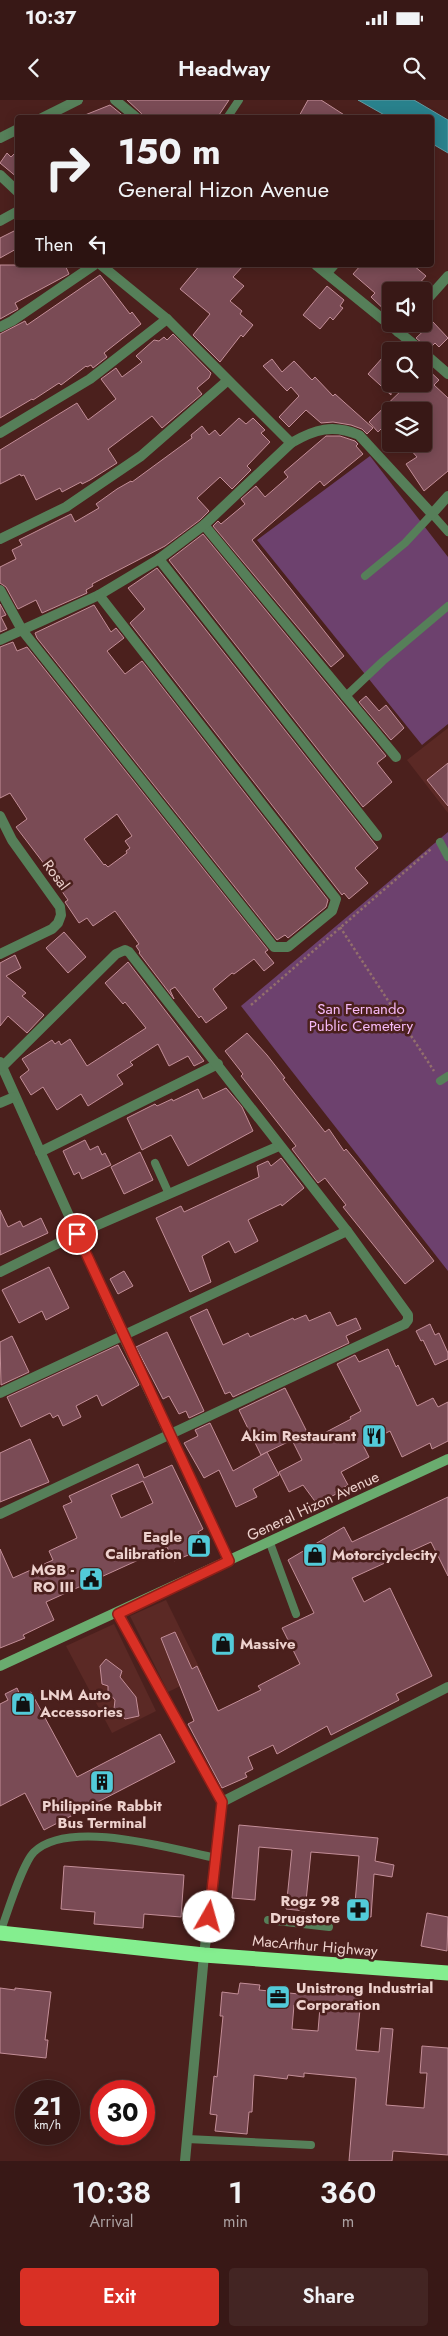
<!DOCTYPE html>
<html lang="en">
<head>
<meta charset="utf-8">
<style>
	:root { --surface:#381816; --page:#432523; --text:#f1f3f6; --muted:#aba0a1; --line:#523735; --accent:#d93025 }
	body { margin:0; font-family:Jost,sans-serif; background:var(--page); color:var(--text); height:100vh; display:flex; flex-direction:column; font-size:19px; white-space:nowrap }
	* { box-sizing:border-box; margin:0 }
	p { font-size:16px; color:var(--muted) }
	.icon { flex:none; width:28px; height:28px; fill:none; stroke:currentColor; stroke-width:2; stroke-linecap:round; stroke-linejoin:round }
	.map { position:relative; height:2061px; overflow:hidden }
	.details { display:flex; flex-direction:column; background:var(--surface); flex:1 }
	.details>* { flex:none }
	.guide { position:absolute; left:15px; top:15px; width:419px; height:152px; border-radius:5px; box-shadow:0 2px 12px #0003,0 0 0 1px var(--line); background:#381816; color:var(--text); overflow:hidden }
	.fabs { position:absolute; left:382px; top:182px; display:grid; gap:10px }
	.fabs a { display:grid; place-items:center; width:50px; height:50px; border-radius:5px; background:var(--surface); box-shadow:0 2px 12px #0003,0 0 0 1px var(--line); font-size:25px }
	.speed { position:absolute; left:15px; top:1980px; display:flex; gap:10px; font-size:25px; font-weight:700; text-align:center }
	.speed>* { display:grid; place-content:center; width:65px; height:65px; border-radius:50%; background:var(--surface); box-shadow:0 2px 12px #0003,0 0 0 1px var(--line); line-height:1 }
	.speed small { font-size:12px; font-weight:400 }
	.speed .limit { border:8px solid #d22; background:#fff; color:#111 }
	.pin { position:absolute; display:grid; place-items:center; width:42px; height:42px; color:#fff; margin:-21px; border:2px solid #fff; border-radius:50%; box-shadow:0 1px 5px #0007 }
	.me { position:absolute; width:55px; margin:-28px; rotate:7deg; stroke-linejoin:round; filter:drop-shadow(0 0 4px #0008) }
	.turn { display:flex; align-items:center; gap:18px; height:105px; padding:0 20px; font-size:22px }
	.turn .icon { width:65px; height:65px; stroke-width:2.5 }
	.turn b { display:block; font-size:35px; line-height:42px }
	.then { display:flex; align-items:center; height:48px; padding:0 20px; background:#0003; gap:10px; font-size:19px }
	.eta { display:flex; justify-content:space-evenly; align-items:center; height:85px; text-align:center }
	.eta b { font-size:30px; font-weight:600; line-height:35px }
	.button { display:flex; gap:10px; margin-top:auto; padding:10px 20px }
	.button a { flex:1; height:58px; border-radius:5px; background:var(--accent); color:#fff; font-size:20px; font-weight:600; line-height:58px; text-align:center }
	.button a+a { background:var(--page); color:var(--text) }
	.status { display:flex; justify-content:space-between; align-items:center; height:35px; padding:0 25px; background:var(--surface); direction:ltr }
	.status svg { height:14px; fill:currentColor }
	header { display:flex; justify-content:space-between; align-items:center; height:65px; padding:0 20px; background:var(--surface); font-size:22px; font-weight:600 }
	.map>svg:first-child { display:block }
</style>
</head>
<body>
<div class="status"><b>10:37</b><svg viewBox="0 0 49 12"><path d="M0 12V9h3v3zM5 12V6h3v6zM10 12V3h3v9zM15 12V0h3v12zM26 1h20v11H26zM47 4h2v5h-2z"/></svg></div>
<header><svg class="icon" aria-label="back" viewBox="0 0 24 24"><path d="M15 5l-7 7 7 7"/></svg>Headway<svg class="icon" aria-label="search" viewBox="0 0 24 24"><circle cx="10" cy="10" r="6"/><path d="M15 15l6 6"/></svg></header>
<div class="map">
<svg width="448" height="2061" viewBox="0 0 448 2061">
	<rect width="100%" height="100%" fill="#4b201d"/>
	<!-- built -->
	<g fill="#5b2925">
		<polygon points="448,628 448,713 407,660"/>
		<polygon points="166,1500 203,1575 168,1592 130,1516"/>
		<polygon points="114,1524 156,1611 112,1633 66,1546"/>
	</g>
	<!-- green -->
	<g fill="#6d416e">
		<polygon points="370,356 448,457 448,624 422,645 257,440"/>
		<polygon points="448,732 448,1171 241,906"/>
	</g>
	<!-- water -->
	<polygon fill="#29818c" stroke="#6499a0" points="358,0 414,0 448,20 448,53 431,43 431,18 388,17"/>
	<!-- building -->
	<g fill="#7a4b55" stroke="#c38e98" fill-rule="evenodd">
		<polygon points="127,0 229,0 217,18 144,18 141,13"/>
		<polygon points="308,0 321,0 349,18 298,18"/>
		<polygon points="110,5 126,18 80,18 80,17"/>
		<polygon points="18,50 18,78 0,63 7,53 11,57"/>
		<polygon points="18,129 18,148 0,158 0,138"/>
		<polygon points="0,165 65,165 69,174 15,203 18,209 0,219"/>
		<polygon points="200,165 244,165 233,177 244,186 230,201 242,211 240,214 253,225 243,237 241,235 220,262 193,235 210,214 180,189"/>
		<polygon points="361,165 413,165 426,176 417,186 413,182 405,191 391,191 391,216 371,197 375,193 353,174"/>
		<polygon points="100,175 130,214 132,212 141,224 104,253 107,257 93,268 91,265 87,267 86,266 61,285 59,283 33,300 32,299 0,318 0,234 25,221 27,225"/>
		<polygon points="327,186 344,200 340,206 343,208 333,220 330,217 320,229 303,215"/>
		<polygon points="433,222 448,238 439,247 435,243 429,249 416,238"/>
		<polygon points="173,234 211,273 209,278 197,288 202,294 162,328 152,316 108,349 117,363 90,380 82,384 81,382 62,392 60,388 36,400 24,375 21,376 20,374 0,384 0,350 77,303 88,320 116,299 101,279 116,268 122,277 142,262 136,256 154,240 159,241 164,237 167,240"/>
		<polygon points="391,248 391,295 368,274"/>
		<polygon points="272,259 282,272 294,261 312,280 315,277 333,296 335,294 373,328 367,334 362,329 351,325 333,322 321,323 306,310 289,327 279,317 299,296 291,287 287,291 263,266"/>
		<polygon points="424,266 439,280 434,285 448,298 448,371 424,391 406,364 417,357 410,349 415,344 424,344 424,311 391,311 391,319 378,332 369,322 408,284 424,284"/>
		<polygon points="239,318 246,324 253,318 265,330 261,333 270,342 247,366 251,370 232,389 220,377 197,398 209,411 200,420 165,446 92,484 93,486 86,490 87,493 42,513 36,500 18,509 6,487 0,483 0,467 16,459 12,450 22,445 19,440 71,414 75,422 99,408 96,404 117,389 131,381 132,382 192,338 191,335 202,326 209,335 215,330 220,336"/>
		<polygon points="326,336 340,336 355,341 358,344 356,346 363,354 324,386 320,381 252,440 344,556 331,567 213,426 218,421 221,424 245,404 241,399 256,386 265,397 288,377 284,372"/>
		<polygon points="203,434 386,656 377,663 392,682 363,707 169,460"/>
		<polygon points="157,468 378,748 355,768 368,783 349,799 344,793 342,795 130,523 145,509 128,488"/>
		<polygon points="0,504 6,515 1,517 7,529 0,532"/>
		<polygon points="94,505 111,532 116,528 124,538 107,551 121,569 125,574 142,561 328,800 326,807 288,838 285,835 277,840 37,538 35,533"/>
		<path d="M13,542l4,9 10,-4 241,303 -3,2 9,11 -10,8 -10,-12 -20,15 -2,-1 -19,16 14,19 -21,15 -5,-7 -2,2 -24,-31 -5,3 4,9 -35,-46 1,-1 -4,-6 3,-2 -24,-33 -22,15 -6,-8 -8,5 -14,-21 3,-2 -21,-30 1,-1 -32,-42 11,-8 -17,-26 -10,5v-151zM117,714l15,22 -7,5 5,7 -4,3 1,2 -19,14 -3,-3 -1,1 -20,-26z"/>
		<polygon points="366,596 379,611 386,605 404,628 391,640 359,602"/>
		<polygon points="448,663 448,706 427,680"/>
		<polygon points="64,832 86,857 68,873 46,848"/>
		<polygon points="15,855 21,868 6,876 26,893 22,896 44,915 27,933 8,916 0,926 0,863"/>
		<polygon points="128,862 204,961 194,966 188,956 169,966 158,944 130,962 133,965 117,975 123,984 88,1006 81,994 57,1010 43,987 31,995 20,977 29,970 22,959 52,940 55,944 59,941 61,945 70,939 87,966 146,928 125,902 123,904 105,883"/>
		<polygon points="247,933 267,955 285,978 283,979 325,1032 329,1029 344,1051 346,1049 356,1061 434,1161 405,1184 343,1107 346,1105 325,1078 318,1083 292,1049 296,1046 241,976 243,974 225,951"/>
		<polygon points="226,988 242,1007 253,1031 188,1066 171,1035 142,1050 127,1018 155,1004 157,1006 172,999 173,1001 198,989 203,999"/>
		<polygon points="85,1040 90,1050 98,1046 102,1055 105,1053 111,1065 82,1079 79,1072 74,1075 63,1051"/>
		<polygon points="140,1052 153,1080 124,1094 111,1067"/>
		<polygon points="281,1058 304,1088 282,1106 281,1104 248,1120 258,1141 235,1153 229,1141 202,1156 211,1182 190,1192 156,1118 181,1106 184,1112 233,1089 259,1077 257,1066 268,1061 271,1066"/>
		<polygon points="0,1110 8,1127 20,1121 23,1127 41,1118 48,1133 0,1155"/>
		<polygon points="49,1167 69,1208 46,1220 42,1211 19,1223 2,1190"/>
		<polygon points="124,1171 133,1186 118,1194 110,1179"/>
		<polygon points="207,1209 223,1245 248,1233 250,1237 293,1218 294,1220 306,1215 309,1221 330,1212 337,1226 356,1218 361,1229 346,1236 349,1243 233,1297 230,1292 225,1294 190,1217"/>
		<polygon points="430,1224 435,1235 439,1233 448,1253 448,1259 435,1265 423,1240 421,1241 416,1231"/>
		<polygon points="167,1232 204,1311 189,1318 186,1311 179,1314 169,1296 163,1299 136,1247"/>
		<polygon points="12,1236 29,1272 1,1285 0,1242"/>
		<polygon points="118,1245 139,1285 102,1306 97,1295 76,1306 81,1317 63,1326 58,1315 53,1318 50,1313 21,1327 7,1297"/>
		<polygon points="388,1249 396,1267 398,1265 417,1306 433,1298 438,1307 448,1302 448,1341 432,1349 430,1343 402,1357 390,1331 363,1345 369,1357 341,1372 348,1385 335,1392 336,1394 317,1404 303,1385 289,1392 279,1372 302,1360 292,1340 261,1355 239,1310 285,1288 311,1340 351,1319 350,1317 361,1311 337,1264 355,1255 359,1262"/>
		<polygon points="210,1323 233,1371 267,1352 279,1375 253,1389 257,1397 236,1407 219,1370 204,1378 184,1343 198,1336 195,1330"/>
		<polygon points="30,1339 49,1382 0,1402 0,1353"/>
		<path d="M138,1364l6,14 28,-13 31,64 -5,3 7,16 -31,13 -7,-14 -121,55 8,18 -31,15 2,3 -25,10v-99l13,29 40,-18 -4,-9 28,-13 -14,-32 9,-4 -3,-6zM143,1381l10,22 -32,15 -10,-23z"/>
		<polygon points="448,1397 448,1476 431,1442 352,1478 364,1502 390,1488 432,1576 396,1594 399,1600 331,1635 327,1626 277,1654 273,1645 248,1657 253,1669 245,1673 247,1677 222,1688 188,1624 194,1621 161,1538 175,1532 192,1569 197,1566 218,1611 261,1590 258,1586 300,1564 282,1528 314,1513 288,1460 344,1427 352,1442"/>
		<polygon points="106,1559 122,1571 120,1577 136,1597 139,1616 125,1619 114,1609 115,1600 108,1592 108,1586 102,1584 100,1566"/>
		<polygon points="17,1588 21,1597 31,1592 77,1677 160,1634 175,1662 44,1730 25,1693 0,1706 0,1604 8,1600 5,1594"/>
		<polygon points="239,1725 378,1738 375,1761 394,1765 392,1777 374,1774 371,1817 354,1815 359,1756 311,1752 305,1811 286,1809 292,1750 259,1747 255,1800 232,1798"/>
		<polygon points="64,1766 184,1775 181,1817 144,1814 143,1828 94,1824 95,1812 61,1809"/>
		<polygon points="427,1813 448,1817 447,1851 421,1846"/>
		<path d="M240,1883l20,2 -1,5 40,4 1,-10 62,5 -6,61 23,2 2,-24 12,1 -7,76 38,3 3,-35h-7l2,-27 26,2v107l-55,-4 -1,10h-43l7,-83 -52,-5v4l-16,-2 -1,4 -33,-4 -2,37h-3l-2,22 -32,-3 2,-16 -7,-1 4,-38 3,1 6,-61h-3l2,-24 16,2zM294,1905l26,2 -2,24 -26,-2z"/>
		<polygon points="0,1888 15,1890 15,1888 51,1892 45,1940 48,1940 46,1958 0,1953"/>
	</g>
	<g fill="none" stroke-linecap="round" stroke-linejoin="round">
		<!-- path -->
		<g stroke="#936f6c" stroke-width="2.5" stroke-dasharray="2.5 2.5" stroke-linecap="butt">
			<polyline points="340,827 434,971"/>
			<polyline points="251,905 431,749"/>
		</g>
		<!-- lane -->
		<g stroke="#567f59" stroke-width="8">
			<polyline points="227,18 239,0"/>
			<polyline points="328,173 335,165"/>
			<polyline points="365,476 405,443 432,414 448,432"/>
			<polyline points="345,597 383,561 448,506"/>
			<polyline points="440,742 448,757"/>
			<polyline points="440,981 448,976"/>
			<polyline points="155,1063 169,1094"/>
			<polyline points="270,1443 296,1514"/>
			<polyline points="268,1820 329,1827"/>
			<path d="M0,1833c7,-19 22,-69 34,-81 35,-34 138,-3 182,6"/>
			<polyline points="187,2039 311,2045"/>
		</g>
		<!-- street -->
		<g stroke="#567f59" stroke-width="10">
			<polyline points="115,0 137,18"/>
			<polyline points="42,18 78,0"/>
			<polyline points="0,38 18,29"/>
			<polyline points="0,75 18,92"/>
			<polyline points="0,121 18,111"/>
			<polyline points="316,165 422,251"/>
			<polyline points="424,203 448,176"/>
			<polyline points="0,227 12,221 94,165"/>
			<polyline points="398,232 405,224"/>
			<polyline points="424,253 448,274"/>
			<polyline points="0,333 90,279 167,219"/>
			<path d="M291,343c24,-14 42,-19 68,-8l73,79 16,-18"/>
			<polyline points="204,425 396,657"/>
			<polyline points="0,439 66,407 141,356 227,281"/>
			<polyline points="159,459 377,736"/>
			<polyline points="0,490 22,530 99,495 159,459 204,425 291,343 167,219 101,165"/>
			<polyline points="0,540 22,530 274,847 288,847 332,811 336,799 99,495"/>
			<polyline points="0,716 12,740 60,807 61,815 58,823 52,829 0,854"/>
			<polyline points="0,962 123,1236 229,1461"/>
			<polyline points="0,1003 14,997"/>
			<polyline points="40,1052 218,964"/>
			<polyline points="0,1172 77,1134 279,1046"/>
			<polyline points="0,1293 347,1131"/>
			<polyline points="0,1414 405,1224 408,1220 408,1215 347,1131 129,852 125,850 116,854 2,967"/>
			<polyline points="118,1513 222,1702 204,1855 185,2061"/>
			<polyline points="222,1702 448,1587"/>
		</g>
		<!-- secondary -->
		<polyline stroke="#6aac6f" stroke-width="10" points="0,1566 448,1359"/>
		<!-- highway -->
		<polyline stroke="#84ee8f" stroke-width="15" points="0,1833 204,1855 448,1873"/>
	</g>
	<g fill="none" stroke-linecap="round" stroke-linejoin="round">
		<defs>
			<polyline id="route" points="77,1134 229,1461 118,1514 222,1702 209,1817"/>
		</defs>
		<!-- route casing -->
		<use href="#route" stroke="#8d1f18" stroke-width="12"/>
		<!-- route -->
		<use href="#route" stroke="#d93025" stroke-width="9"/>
	</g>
	<!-- icons -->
	<defs>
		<symbol id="restaurant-square" viewBox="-11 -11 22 22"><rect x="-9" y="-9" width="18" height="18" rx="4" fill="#52cbd9" stroke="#4b201d"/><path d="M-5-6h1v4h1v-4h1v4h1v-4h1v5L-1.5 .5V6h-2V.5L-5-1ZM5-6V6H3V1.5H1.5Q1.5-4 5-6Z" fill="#111"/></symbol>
		<symbol id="shop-square" viewBox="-11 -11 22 22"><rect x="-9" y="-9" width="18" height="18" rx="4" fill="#52cbd9" stroke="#4b201d"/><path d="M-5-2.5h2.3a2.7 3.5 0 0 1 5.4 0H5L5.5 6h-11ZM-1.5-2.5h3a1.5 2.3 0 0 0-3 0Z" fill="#111"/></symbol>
		<symbol id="civic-square" viewBox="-11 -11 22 22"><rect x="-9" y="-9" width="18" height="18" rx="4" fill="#52cbd9" stroke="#4b201d"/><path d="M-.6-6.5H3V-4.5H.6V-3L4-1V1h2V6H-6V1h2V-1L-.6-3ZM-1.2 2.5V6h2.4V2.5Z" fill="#111"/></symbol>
		<symbol id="building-square" viewBox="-11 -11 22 22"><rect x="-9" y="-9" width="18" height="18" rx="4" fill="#52cbd9" stroke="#4b201d"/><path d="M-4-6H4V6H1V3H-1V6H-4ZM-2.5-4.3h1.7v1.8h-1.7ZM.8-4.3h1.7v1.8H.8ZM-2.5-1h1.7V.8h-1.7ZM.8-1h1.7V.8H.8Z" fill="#111"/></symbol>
		<symbol id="pharmacy-square" viewBox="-11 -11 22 22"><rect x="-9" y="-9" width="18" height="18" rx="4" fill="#52cbd9" stroke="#4b201d"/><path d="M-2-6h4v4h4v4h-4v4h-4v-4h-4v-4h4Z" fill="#111"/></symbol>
		<symbol id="office-square" viewBox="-11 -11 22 22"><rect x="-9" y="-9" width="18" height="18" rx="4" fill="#52cbd9" stroke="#4b201d"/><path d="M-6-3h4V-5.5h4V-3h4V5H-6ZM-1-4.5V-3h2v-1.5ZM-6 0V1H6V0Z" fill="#111"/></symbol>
	</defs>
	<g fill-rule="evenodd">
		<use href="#restaurant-square" x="360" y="1322" width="28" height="28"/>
		<use href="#shop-square" x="185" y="1432" width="28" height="28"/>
		<use href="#shop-square" x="301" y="1441" width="28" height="28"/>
		<use href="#civic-square" x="77" y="1465" width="28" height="28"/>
		<use href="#shop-square" x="209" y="1530" width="28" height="28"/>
		<use href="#shop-square" x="9" y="1590" width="28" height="28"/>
		<use href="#building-square" x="88" y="1668" width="28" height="28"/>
		<use href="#pharmacy-square" x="344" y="1796" width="28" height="28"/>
		<use href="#office-square" x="264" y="1883" width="28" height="28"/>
	</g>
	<g text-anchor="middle" stroke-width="5" stroke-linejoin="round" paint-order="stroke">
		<!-- street labels -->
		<g font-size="15" fill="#eed2ce" stroke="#4b201d">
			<text transform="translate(56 775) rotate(53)" y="5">Rosal</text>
			<text transform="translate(313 1406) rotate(-25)" y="5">General Hizon Avenue</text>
			<text transform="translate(315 1846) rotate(5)" y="5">MacArthur Highway</text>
		</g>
		<!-- park labels -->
		<g font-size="15" fill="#f6b9f7" stroke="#4b201d">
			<text x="361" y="914">San Fernando<tspan x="361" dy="17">Public Cemetery</tspan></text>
		</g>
		<!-- poi labels -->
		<g font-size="15" font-weight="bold" fill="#eed2ce" stroke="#4b201d" text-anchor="end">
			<text x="356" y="1341">Akim Restaurant</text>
			<text x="182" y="1442">Eagle<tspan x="182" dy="17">Calibration</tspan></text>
			<text x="332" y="1460" text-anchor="start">Motorciyclecity</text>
			<text x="74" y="1475">MGB -<tspan x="74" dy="17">RO III</tspan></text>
			<text x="240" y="1549" text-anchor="start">Massive</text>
			<text x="40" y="1600" text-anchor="start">LNM Auto<tspan x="40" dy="17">Accessories</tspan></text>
			<text x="102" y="1711" text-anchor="middle">Philippine Rabbit<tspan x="102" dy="17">Bus Terminal</tspan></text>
			<text x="340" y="1806">Rogz 98<tspan x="340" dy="17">Drugstore</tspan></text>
			<text x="296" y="1893" text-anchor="start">Unistrong Industrial<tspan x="296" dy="17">Corporation</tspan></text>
		</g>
	</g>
</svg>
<div class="fabs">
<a><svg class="icon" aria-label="sound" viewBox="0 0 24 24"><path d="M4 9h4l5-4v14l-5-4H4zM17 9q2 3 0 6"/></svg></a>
<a><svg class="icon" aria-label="search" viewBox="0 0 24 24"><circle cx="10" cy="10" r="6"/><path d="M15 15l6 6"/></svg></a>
<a><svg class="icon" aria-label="layers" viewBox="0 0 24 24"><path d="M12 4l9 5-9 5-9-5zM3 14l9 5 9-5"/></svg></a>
</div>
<div class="speed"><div>21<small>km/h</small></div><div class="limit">30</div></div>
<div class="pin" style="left:77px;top:1134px;background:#d93025"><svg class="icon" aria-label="arrive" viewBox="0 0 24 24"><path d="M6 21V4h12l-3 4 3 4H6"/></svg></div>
<svg class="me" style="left:209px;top:1817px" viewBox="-20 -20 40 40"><circle r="19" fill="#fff"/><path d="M0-13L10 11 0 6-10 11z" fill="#d93025"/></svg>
<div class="guide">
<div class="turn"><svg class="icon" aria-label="right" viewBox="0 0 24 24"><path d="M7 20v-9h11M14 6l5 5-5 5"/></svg><div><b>150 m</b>General Hizon Avenue</div></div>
<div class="then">Then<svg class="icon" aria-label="left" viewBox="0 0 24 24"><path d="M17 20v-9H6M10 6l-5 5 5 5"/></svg></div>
</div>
</div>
<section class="details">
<div class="eta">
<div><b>10:38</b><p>Arrival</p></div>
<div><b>1</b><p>min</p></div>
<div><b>360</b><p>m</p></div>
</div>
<div class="button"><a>Exit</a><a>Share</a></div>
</section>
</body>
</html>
